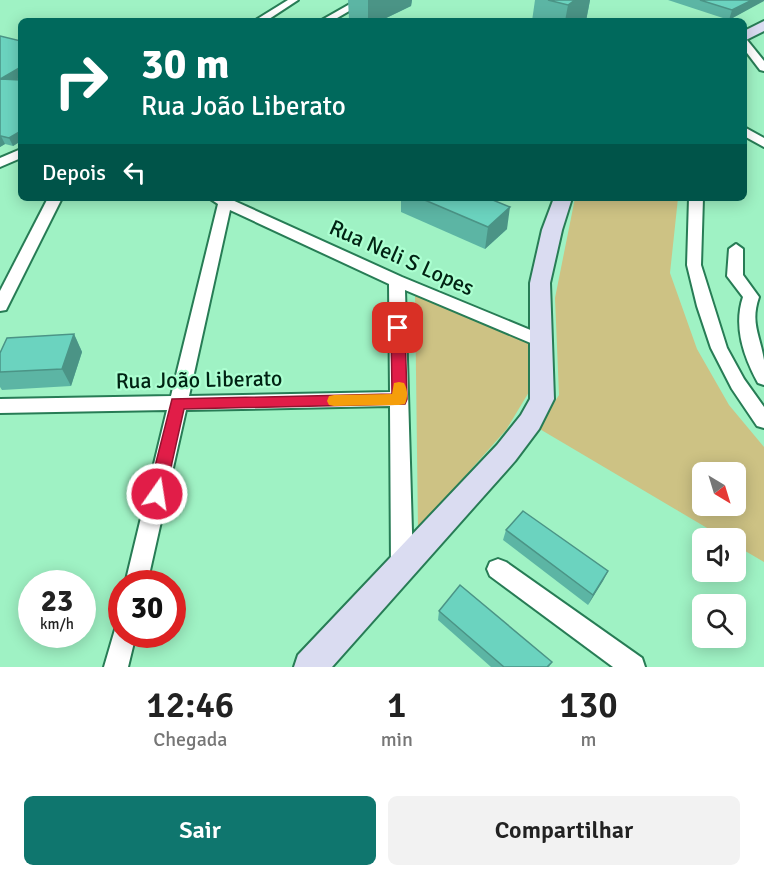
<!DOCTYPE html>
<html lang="pt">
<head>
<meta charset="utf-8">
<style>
	:root { --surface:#fff; --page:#f2f2f2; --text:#222; --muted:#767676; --accent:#0f766e }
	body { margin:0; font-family:Signika,sans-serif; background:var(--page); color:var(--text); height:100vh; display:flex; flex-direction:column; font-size:22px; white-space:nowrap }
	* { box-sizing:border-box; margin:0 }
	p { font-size:20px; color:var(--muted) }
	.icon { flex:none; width:33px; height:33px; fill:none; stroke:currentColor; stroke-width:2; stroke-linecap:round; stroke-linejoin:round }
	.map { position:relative; height:667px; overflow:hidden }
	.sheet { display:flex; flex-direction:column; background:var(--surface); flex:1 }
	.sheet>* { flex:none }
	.guide { position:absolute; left:18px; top:18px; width:729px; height:183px; border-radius:9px; box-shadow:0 3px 15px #0003; background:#00695c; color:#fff; overflow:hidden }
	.needle { width:39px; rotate:142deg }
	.tools { position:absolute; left:692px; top:462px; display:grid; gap:12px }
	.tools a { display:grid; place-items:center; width:54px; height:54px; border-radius:9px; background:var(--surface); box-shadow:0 3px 15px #0003; font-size:30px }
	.speed { position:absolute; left:18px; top:570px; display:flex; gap:12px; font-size:30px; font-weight:700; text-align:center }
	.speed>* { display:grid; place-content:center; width:78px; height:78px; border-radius:50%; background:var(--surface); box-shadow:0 3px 15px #0003; line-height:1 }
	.speed small { font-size:15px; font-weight:400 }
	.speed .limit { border:9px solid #d22; background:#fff; color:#111 }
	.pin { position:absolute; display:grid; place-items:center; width:51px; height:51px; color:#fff; margin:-26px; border-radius:12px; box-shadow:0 3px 9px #0006 }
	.me { position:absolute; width:66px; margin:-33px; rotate:13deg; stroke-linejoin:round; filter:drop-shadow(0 0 4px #0008) }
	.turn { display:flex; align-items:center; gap:21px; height:126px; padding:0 24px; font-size:27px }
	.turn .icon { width:78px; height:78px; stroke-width:2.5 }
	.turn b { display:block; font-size:42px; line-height:51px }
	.then { display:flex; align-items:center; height:57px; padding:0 24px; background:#0003; gap:12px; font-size:22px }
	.eta { display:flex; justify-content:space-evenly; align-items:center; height:102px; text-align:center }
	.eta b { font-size:36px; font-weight:600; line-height:42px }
	.button { display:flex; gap:12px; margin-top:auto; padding:12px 24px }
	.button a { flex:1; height:69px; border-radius:9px; background:var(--accent); color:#fff; font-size:24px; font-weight:600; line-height:69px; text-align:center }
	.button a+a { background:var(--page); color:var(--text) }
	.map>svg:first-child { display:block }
</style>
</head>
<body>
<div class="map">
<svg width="764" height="667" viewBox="0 0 764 667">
	<rect width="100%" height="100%" fill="#9ff2c4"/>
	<!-- green -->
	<g fill="#cdc284" fill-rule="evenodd">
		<path d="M575,198h103l-8,75 27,76 32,56 35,42v115l-29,-17v-7h-11l-186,-110 21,-33 -4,-97zM702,472h33v34h-33z"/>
		<polygon points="415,294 529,343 529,392 506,430 418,529"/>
	</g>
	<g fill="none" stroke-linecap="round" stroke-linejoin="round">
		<defs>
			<g id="minor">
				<polygon points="288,0 298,0 266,21 254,21"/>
				<polygon points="357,0 368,0 332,21 320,21"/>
				<polygon points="744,39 747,40 764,61 764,71 760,70 744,49"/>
				<polygon points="744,127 764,138 764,147 744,136"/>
				<polygon points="21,149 21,158 0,167 0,158"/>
				<polygon points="48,198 62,198 6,310 0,311 0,291"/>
				<path d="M209,198l21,1 172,78 143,59 2,4 -2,4h-12l-128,-54 8,276 -3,7 -8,3 -8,-3 -3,-7 -1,-160 -204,4 -39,174h-22l42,-174 -167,3v-14l171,-3 47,-192zM230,210l159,74 1,108 -201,4z"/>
				<polygon points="689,198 703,198 701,265 727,348 744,379 764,407 764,428 757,426 732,389 711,348 697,306 687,265"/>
				<path d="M736,244l7,5v26l16,22c-9,26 1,38 5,63 0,8 0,17 0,25l-6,-2c-14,-26 -25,-56 -15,-86l-16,-21 2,-27z"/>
				<polygon points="498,559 506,562 642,658 645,667 613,667 490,576 487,569 490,562"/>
				<polygon points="122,623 122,634 136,634 128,667 104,667 116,626"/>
			</g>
			<g id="secondary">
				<polygon points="764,21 764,31 744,41 744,31"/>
				<polygon points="554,198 572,198 562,230 550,283 554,399 539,429 515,461 332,667 294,667 298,655 497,445 521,415 530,399 530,283 542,230"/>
			</g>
		</defs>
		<!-- minor casing -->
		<use href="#minor" stroke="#277c55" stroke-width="4"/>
		<!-- secondary casing -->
		<use href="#secondary" stroke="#277c55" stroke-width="4"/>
		<!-- minor -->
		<use href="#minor" fill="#fff" fill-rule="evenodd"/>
		<!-- secondary -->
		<use href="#secondary" fill="#dadcf1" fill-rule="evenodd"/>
	</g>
	<!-- wall -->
	<g fill="#5cb5a4">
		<polygon points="348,0 412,0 411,6 380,21 354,21 349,19"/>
		<polygon points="535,0 590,0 586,21 532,21"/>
		<polygon points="668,0 764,0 729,20"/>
		<polygon points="0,36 21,77 16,80 21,80 21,141 13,146 5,144 0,147"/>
		<polygon points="401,198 488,198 507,229 485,249 401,212"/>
		<polygon points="74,334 82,352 71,386 2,390 0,387 0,353"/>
		<polygon points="506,530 608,571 588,605 503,540"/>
		<polygon points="439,611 552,662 549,667 491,667 438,620"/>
	</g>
	<!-- shaded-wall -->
	<g fill="#4b9486">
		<polygon points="368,0 412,0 411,6 380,21 368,21"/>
		<polygon points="575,0 590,0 586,21 565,21 568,5"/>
		<polygon points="752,0 764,0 764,1 729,20 732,10"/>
		<polygon points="21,67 21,77 2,87 0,79"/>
		<polygon points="21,131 21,141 13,146 9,138"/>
		<polygon points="0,136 1,136 5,144 0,147"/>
		<polygon points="510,207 507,229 485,249 488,227"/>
		<polygon points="74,334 82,352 71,386 62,369"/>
		<polygon points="608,571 603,581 588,605 593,595"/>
	</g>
	<!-- building -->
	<g fill="#6bd3bf" stroke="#4b9486" stroke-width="1.5">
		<polygon points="548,0 575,0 568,5"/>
		<polygon points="700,0 752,0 732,10"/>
		<polygon points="0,36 21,41 21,67 0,79"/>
		<polygon points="0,79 21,80 21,131 9,138 1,136 0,136"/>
		<polygon points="420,198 488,198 510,207 488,227"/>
		<polygon points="74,334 62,369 0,372 0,353 7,338"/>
		<polygon points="523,511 608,571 593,595 506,530"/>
		<polygon points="460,585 552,662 547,667 504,667 439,611"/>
	</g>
	<!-- route -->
	<polygon fill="#e11d48" stroke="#92132f" stroke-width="1.5" points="398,324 405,328 407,399 405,404 184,409 165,494 162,499 157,501 151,499 148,494 172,399 392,394 391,328"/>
	<!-- slow -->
	<path fill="#f59e0b" d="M399,382l5,1c4,7 4,14 1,21l-6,1 -65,1 -5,-1 -2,-4 2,-5 5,-1 58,-1 2,-11z"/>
	<g text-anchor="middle" stroke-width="4.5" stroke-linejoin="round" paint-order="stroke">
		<!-- street labels -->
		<g font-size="22" fill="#002313" stroke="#acffd1">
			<text transform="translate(402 257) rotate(24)" y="8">Rua Neli S Lopes</text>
			<text transform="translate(199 379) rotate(-1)" y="8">Rua João Liberato</text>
		</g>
	</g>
</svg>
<div class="tools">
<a><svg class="needle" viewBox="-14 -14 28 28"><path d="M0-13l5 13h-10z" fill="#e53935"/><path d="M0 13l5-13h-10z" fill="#767676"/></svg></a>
<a><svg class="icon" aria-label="sound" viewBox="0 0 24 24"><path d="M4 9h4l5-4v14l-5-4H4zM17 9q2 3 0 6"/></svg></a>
<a><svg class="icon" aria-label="search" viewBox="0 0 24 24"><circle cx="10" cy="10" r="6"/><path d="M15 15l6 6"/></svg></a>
</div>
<div class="speed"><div>23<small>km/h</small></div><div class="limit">30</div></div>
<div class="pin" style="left:398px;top:328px;background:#d93025"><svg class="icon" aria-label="arrive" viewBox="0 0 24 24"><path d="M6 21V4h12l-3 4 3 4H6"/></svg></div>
<svg class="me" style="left:157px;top:494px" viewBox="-20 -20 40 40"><circle r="17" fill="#e11d48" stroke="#fff" stroke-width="3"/><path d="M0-11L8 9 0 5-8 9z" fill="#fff"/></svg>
<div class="guide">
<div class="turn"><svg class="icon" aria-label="right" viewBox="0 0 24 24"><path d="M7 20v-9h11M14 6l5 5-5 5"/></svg><div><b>30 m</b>Rua João Liberato</div></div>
<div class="then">Depois<svg class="icon" aria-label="left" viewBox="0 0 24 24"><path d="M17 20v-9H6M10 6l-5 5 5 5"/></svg></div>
</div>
</div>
<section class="sheet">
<div class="eta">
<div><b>12:46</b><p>Chegada</p></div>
<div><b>1</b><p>min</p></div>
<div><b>130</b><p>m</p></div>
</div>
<div class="button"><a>Sair</a><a>Compartilhar</a></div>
</section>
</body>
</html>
